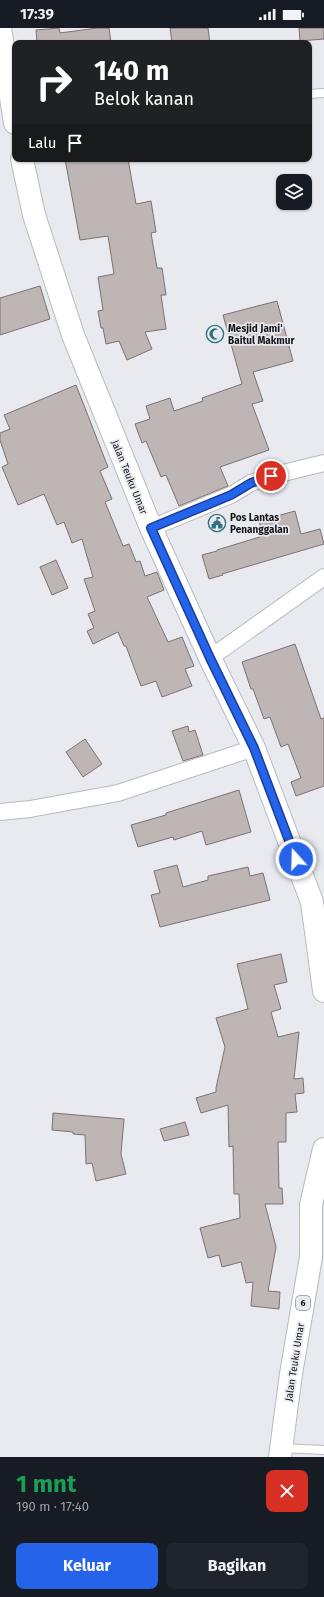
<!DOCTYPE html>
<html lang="id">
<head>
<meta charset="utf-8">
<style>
	:root { --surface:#171b24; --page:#20242c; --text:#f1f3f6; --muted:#9ea1a6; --accent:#2563eb }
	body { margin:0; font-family:"Fira Sans",sans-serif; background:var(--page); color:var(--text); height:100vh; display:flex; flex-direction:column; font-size:15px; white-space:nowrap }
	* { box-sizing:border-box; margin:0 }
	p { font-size:13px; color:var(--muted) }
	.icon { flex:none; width:22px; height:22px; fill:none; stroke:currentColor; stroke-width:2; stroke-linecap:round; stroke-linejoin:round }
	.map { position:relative; height:1429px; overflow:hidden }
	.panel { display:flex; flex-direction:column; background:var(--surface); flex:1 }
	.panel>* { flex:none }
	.guide { position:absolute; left:12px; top:12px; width:300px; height:122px; border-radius:8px; box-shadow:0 1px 3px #0004; background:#202124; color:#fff; overflow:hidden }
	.tools { position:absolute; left:276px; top:146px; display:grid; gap:8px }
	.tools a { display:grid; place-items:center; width:36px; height:36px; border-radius:8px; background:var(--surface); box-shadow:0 1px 3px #0004; font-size:20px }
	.pin { position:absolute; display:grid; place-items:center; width:34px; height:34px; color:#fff; margin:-17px; border:2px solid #fff; border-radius:50%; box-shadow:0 1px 4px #0007 }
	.me { position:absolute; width:44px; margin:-22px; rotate:340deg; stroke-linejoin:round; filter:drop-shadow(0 0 3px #0008) }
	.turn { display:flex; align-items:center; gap:14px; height:84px; padding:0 16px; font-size:18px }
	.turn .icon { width:52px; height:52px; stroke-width:2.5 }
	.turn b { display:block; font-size:28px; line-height:34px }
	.then { display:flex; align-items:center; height:38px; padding:0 16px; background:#0003; gap:8px; font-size:15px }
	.round { display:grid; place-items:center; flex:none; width:42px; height:42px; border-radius:8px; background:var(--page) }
	.head { display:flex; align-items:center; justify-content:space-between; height:68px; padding:0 16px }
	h1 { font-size:24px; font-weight:700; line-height:30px; color:#1e9e55 }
	.primary-button { display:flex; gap:8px; margin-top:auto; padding:8px 16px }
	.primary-button a { flex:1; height:46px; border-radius:8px; background:var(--accent); color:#fff; font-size:16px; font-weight:700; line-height:46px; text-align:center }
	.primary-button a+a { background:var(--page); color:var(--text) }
	.status { display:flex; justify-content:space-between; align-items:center; height:28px; padding:0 20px; background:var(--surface); direction:ltr }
	.status svg { height:11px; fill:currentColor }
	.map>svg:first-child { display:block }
</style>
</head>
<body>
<div class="status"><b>17:39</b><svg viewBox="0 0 49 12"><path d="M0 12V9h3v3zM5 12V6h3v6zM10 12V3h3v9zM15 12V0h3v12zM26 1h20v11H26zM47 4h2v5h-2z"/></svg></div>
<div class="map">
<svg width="324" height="1429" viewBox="0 0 324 1429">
	<rect width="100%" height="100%" fill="#e8eaf0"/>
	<!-- building -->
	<g fill="#beb6b4" stroke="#7a7372">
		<polygon points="59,0 60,5 97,0 109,0 111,15 37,15 36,2"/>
		<polygon points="170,0 208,0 210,15 172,15"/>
		<polygon points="299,0 324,0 324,11 300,13"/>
		<polygon points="65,131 128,131 136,176 151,173 156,204 151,205 157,240 162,240 166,267 161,267 166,301 145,304 152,321 127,332 119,313 106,316 103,300 101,300 98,283 103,282 98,249 114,246 108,208 80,212"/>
		<polygon points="40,258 50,291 0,307 0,270"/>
		<polygon points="277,273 293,333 253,344 263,373 252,376 269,422 220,439 228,458 179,478 166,447 161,449 146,413 142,415 135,396 150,391 146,378 170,370 174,383 203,373 202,370 242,356 223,287"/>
		<polygon points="76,357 108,439 100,443 112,471 105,474 123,518 129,516 136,534 140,533 145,548 157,544 164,562 147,569 168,614 182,609 194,638 185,641 192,658 162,669 156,653 141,658 126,618 124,618 118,604 93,616 87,603 94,600 88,586 95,583 84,551 93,549 82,511 72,515 64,494 57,497 44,466 18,477 2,439 8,436 0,412 0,405 10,401 4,387"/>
		<polygon points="295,483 301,506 320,501 324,516 222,546 223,547 209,551 202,527 217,523 217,522 263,508 259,493"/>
		<polygon points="56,532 68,560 52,567 40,539"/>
		<polygon points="295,616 321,691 324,690 324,758 296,768 291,754 301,750 288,716 281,719 270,689 264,691 253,661 251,661 242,634"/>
		<polygon points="188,698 189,704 195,702 203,727 183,733 172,703"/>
		<polygon points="85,711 102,736 83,749 66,724"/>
		<polygon points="239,762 251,804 206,817 202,803 174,812 173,809 138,819 131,797 166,787 166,785"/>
		<polygon points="177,837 183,859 208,852 208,848 248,839 250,848 263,845 270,872 160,899 151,867 160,865 154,843"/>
		<polygon points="281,926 287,954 274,957 281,981 271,984 278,1009 299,1004 294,1051 303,1050 304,1065 295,1066 297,1084 286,1085 286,1114 278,1114 279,1160 282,1160 283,1176 265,1176 276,1219 268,1263 280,1264 279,1281 251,1278 253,1254 246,1255 241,1234 222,1239 219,1227 208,1230 200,1200 240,1190 239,1166 234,1166 233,1118 229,1119 228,1077 201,1085 196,1070 216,1064 216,1060 225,1019 216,990 248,981 237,936"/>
		<polygon points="53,1085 124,1091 121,1126 126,1146 96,1153 92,1135 86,1136 85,1107 73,1106 73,1104 52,1102"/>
		<polygon points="185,1094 189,1107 164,1113 160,1101"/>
	</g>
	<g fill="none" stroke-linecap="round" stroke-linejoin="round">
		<defs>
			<g id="lane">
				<polyline points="309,66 324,65"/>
				<polyline points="282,1420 324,1422"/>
			</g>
			<g id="street">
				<polyline points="151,500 231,467 251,455 271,448 324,435"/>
				<polyline points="210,630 324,549"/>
				<polyline points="0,784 30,781 118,765 254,720"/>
			</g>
			<g id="highway">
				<polyline points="0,0 15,95"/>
				<polyline points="22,131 34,187 73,307 151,500 210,630 254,720 312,874 324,963"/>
				<polyline points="280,1429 291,1346 311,1229 311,1177 324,1121"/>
			</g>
		</defs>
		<!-- lane casing -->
		<use href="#lane" stroke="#b8bac1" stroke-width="10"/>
		<!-- street casing -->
		<use href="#street" stroke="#b8bac1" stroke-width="18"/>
		<!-- highway casing -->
		<use href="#highway" stroke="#b8bac1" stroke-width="24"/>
		<!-- lane -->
		<use href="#lane" stroke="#fff" stroke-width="8"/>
		<!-- street -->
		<use href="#street" stroke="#fff" stroke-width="16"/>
		<!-- highway -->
		<use href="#highway" stroke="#fff" stroke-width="22"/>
	</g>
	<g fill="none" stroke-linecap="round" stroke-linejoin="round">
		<defs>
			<polyline id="route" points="271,448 251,455 231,467 151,500 210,630 254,720 296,831"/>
		</defs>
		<!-- route casing -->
		<use href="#route" stroke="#184099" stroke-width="10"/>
		<!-- route -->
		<use href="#route" stroke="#2563eb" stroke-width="7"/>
	</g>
	<!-- icons -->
	<defs>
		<symbol id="mosque-ring" viewBox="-11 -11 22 22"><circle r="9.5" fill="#e8eaf0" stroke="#2e7282" stroke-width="1.5"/><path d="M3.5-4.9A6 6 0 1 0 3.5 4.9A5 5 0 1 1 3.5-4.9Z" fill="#2e7282"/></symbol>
		<symbol id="civic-ring" viewBox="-11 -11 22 22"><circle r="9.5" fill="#e8eaf0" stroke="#2e7282" stroke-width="1.5"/><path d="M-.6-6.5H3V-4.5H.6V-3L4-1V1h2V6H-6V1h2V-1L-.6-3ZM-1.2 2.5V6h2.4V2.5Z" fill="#2e7282"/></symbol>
	</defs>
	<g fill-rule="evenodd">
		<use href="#mosque-ring" x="205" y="296" width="20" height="20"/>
		<use href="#civic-ring" x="207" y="485" width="20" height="20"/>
	</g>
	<g text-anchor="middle" stroke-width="3.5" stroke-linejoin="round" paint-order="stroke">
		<!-- shield labels -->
		<rect fill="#e8eaf0" stroke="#535457" stroke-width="1" x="296" y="1268" width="14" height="14" rx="3"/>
		<g font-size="9" font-weight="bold" fill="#131416">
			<text x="303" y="1278">6</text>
		</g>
		<!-- poi labels -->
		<g font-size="10" font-weight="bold" fill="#131416" stroke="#e8eaf0" text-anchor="start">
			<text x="228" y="304">Mesjid Jami'<tspan x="228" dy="12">Baitul Makmur</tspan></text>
			<text x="230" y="493">Pos Lantas<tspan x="230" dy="12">Penanggalan</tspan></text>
		</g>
		<!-- street labels -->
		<g font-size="10" fill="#131416" stroke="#e8eaf0">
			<text transform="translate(130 449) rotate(68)" y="4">Jalan Teuku Umar</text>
			<text transform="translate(294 1334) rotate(-81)" y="4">Jalan Teuku Umar</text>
		</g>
	</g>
</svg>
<div class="tools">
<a><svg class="icon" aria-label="layers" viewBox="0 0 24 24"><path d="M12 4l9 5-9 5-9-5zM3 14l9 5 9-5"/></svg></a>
</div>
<div class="pin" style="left:271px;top:448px;background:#d93025"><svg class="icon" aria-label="arrive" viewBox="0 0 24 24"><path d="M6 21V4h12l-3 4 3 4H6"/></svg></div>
<svg class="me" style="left:296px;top:831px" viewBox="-20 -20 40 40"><circle r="17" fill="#2563eb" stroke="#fff" stroke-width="3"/><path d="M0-11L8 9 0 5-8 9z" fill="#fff"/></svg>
<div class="guide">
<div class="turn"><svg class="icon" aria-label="right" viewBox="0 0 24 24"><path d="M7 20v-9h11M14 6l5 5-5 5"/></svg><div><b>140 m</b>Belok kanan</div></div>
<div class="then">Lalu<svg class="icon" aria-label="arrive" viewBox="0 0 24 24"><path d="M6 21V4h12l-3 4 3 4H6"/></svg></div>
</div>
</div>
<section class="panel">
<div class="head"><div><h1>1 mnt</h1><p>190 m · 17:40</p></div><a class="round" style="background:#d93025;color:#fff"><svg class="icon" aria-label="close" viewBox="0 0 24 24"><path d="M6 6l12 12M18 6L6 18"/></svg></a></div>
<div class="primary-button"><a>Keluar</a><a>Bagikan</a></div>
</section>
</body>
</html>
